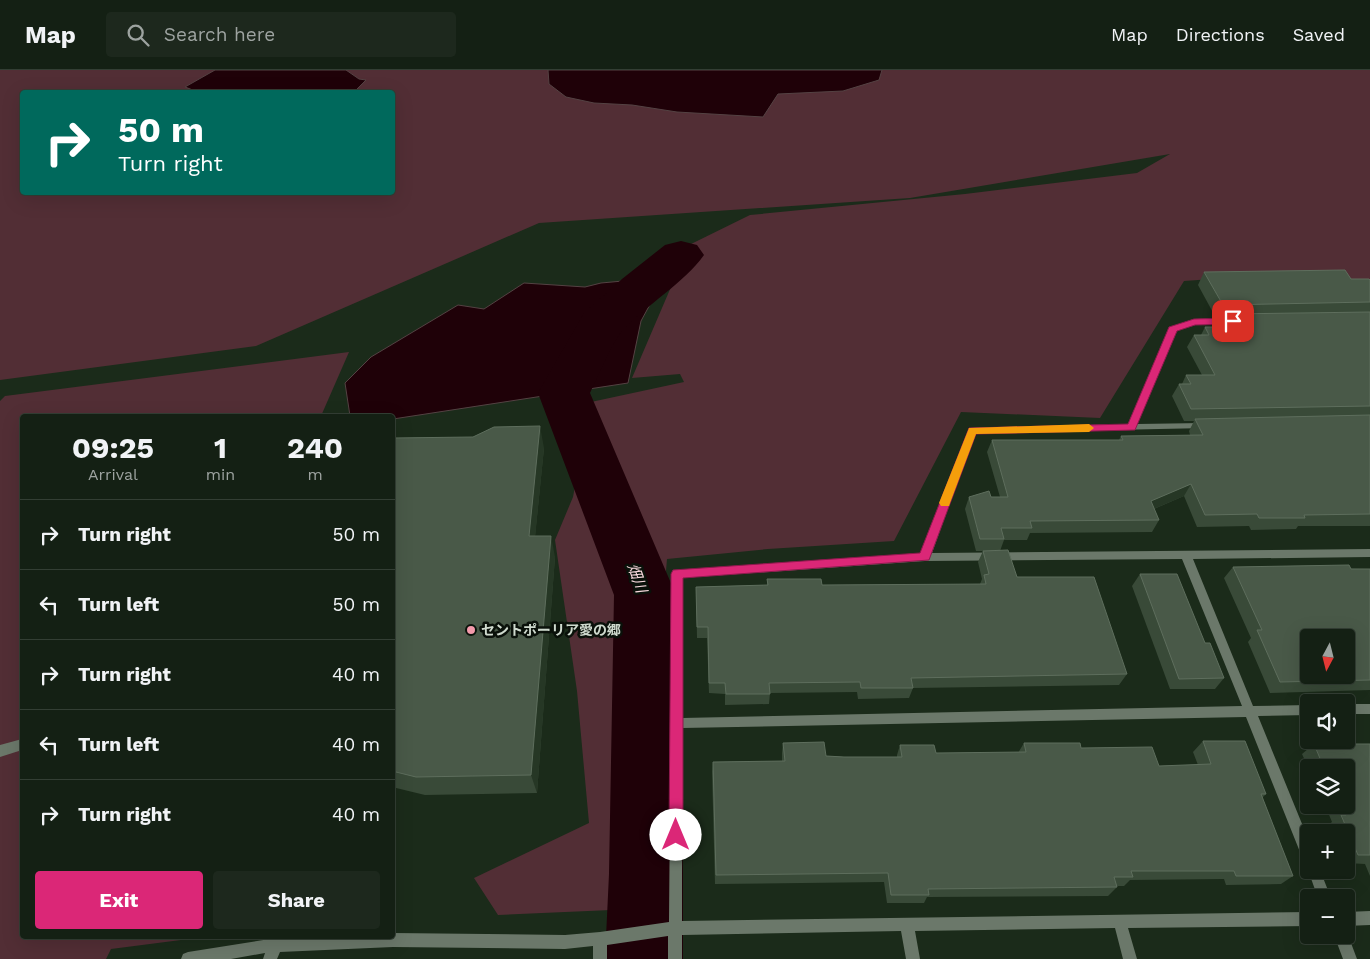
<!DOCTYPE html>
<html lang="en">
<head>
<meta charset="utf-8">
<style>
	:root { --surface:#142014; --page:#1d281d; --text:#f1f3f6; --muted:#9da3a0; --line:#333e34; --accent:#db2777 }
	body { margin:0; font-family:"Work Sans","Noto Sans JP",sans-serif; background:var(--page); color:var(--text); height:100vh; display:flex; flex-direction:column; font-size:19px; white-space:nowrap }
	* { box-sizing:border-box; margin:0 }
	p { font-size:16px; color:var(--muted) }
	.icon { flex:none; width:28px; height:28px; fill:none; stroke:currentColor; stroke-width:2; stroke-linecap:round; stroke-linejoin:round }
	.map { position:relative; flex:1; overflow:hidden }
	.details { position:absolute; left:20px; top:344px; width:375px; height:525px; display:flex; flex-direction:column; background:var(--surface); border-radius:5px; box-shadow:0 5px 20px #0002,0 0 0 1px var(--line) }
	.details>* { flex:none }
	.banner { position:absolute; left:20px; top:20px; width:375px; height:105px; border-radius:5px; box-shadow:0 5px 20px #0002,0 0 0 1px var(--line); background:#00695c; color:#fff; overflow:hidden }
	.needle { width:32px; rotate:187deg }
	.controls { position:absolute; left:1300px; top:559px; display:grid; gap:10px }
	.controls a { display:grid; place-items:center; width:55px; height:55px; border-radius:5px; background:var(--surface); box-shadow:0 5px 20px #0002,0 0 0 1px var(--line); font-size:25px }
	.pin { position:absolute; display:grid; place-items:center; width:42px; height:42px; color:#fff; margin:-21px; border-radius:10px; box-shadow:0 2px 8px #0006 }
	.me { position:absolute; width:55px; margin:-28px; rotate:0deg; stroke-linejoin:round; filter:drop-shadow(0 0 4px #0008) }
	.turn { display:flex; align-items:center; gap:18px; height:105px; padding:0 15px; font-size:22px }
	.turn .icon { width:65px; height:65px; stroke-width:2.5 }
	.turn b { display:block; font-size:35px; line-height:42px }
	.eta { display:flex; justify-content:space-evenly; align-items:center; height:85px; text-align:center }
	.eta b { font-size:30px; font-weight:700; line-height:35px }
	.button { display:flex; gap:10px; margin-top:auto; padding:10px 15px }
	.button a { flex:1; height:58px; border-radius:5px; background:var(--accent); color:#fff; font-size:20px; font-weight:700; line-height:58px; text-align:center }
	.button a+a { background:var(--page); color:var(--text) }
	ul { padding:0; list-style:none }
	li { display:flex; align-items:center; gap:15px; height:70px; padding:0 15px; border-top:1px solid var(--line) }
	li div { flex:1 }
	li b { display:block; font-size:19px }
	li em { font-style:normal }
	header { display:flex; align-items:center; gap:30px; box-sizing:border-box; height:70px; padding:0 25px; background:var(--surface); border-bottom:1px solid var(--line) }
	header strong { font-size:24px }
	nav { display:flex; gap:28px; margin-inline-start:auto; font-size:18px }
	.search { width:350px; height:45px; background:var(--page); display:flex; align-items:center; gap:12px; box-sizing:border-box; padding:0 18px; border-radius:5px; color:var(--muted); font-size:19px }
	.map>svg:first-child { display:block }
</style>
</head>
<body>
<header>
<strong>Map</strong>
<div class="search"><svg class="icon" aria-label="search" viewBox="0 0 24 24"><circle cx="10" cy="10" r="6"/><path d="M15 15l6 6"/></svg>Search here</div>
<nav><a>Map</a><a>Directions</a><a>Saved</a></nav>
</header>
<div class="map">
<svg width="1370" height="889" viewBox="0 0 1370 889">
	<rect width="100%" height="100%" fill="#1b2b1a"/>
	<!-- green -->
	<g fill="#522e35" fill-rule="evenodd">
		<path d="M0,0h1370v226l-34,-26 -152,11 -84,137 -139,-6 -67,129 -126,8 -101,10 -12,142 4,169 -48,40 -113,5 -24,-37 115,-55 -12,-132 -22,-151 18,-43 18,-95 93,-20 -4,-8 -48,4 57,-133 61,-30 215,-21 172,-21 33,-19 -260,44 -371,25 -283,123 -256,34zM22,22h370v100h-370z"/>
		<polygon points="349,282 321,346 22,346 22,866 212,866 111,879 106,889 0,889 0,331 5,326"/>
	</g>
	<!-- water -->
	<g fill="#1f0108" stroke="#544243">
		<polygon points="215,0 346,0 359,9 366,10 354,22 198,22 185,17"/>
		<polygon points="548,0 882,0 879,10 843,21 778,24 763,47 677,42 632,35 594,33 566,27 549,14"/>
		<polygon points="623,211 654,227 641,251 628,313 393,349 392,346 350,346 345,313 371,287 458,235 484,239 524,213 585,217 601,213"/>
	</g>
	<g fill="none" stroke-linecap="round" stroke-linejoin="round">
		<!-- river -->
		<path fill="#1f0108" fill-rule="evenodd" d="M681,171l16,4 7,10c-20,28 -58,50 -82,76 -10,12 -24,46 -32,62l86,202 7,279v85h-78l4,-85 5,-279 -76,-202 46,-80 38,-34 43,-34z"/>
		<!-- service -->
		<polygon fill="#6b786a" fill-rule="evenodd" points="22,669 22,680 0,687 0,675"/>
		<!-- minor -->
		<g fill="#6b786a" fill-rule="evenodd">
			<path d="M1237,248l4,3 -1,2 -45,2 -19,6 -39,93 67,-1 5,3 -2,2 -232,5 -43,120 438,-4v8l-177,2 60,147 56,-1v10l-51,1 51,125v22l-5,-1 -58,-145 -564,11v193l627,-9v14l-181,2 9,31h-14l-8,-31 -200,3 5,28h-14l-5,-28 -219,4v24h-14v-23l-61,9v14h-14v-13l-28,3 -172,-2 -113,5 -3,7h-14l2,-6 -34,6h-50l2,-5 5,-2 88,-14 116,-2 1,-3 172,2 35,-3 69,-10 3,-348 1,-3 248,-18 48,-125 159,-4 42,-97 24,-8zM1182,489l60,147 -560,12v-140l243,-17z"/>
			<rect x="1346" y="634" width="24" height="10"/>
			<polygon points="1309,797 1309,800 1320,800 1331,828 1318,828 1308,800"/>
			<polygon points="1370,841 1370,855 1346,856 1346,842"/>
			<polygon points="1346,861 1348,865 1357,889 1343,889 1334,865 1346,865"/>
		</g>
	</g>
	<!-- wall -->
	<g fill="#394a38">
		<polygon points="1204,202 1370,210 1370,456 1298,456 1296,459 1251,460 1249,456 1197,457 1184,426 1154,439 1159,450 1152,462 1030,463 1027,470 1004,470 1000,481 1017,507 1127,604 1119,615 913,618 909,628 858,629 857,622 770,623 769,634 725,635 725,624 709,623 707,568 697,568 696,517 767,516 767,509 822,515 980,514 982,509 978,492 983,481 976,481 965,439 969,427 1000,427 987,382 992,370 1119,370 1121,366 1190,365 1189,361 1194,351 1184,351 1172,326 1179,314 1182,314 1186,305 1202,305 1187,277 1194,265 1201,265 1205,257 1221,257 1221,256 1226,247 1216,248 1198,215"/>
		<polygon points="392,368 544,378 535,466 555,487 537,723 425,725 392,717"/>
		<polygon points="1233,497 1370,499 1370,620 1270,623 1248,572 1251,568 1224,508"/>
		<polygon points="1140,504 1205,573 1224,608 1215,619 1170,619 1132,516"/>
		<polygon points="1203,671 1266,724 1262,728 1293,806 1281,814 1226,815 1224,809 1130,810 1124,816 1116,816 1117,817 1108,826 927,827 924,833 887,833 884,812 715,814 712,702 713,692 782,691 782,683 783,673 826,686 844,687 897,687 897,685 900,675 936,683 1018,683 1024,673 1081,678 1159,696 1198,695 1193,682"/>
		<polygon points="1314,674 1370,674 1370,806 1365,794 1346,793 1346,762 1332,762 1328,755 1332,752 1325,735 1346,735 1346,698 1309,698 1309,699 1302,684"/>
	</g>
	<!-- shaded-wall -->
	<g fill="#263725">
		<polygon points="540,356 544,378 533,488 529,466"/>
		<polygon points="1191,414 1184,426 1144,443 1151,431"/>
		<polygon points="551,466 555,487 537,723 531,705"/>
	</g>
	<!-- building -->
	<g fill="#495948" stroke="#5e6e5d" fill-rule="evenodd">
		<polygon points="1345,200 1351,209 1369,209 1370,210 1370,232 1223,235 1204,202"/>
		<polygon points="1370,242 1370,336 1191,339 1179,314 1191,314 1186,305 1215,305 1194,265 1209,265 1205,257 1235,257 1228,244"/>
		<polygon points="1370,345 1370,444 1304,445 1305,448 1259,448 1257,444 1205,445 1191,414 1151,431 1159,450 1030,451 1032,458 1001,458 1004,469 980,469 969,427 989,421 991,427 1008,427 992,370 1123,370 1121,366 1203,365 1195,349"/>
		<polygon points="540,356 529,466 551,466 531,705 416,707 392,701 392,368 473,367 494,357"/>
		<polygon points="1008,480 1017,507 1094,507 1127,604 911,608 913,618 861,618 860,612 769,613 770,624 726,624 725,613 709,613 708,557 697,557 696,517 768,515 767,509 821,509 822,515 986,514 984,505 989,504 983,481"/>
		<path d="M1349,495l2,4h19v111l-90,2 -23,-52h5l-29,-63zM1309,568h37v37h-37z"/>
		<polygon points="1140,504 1177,504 1205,573 1210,573 1224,608 1179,609"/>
		<polygon points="1203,671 1245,671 1266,724 1261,724 1293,806 1236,806 1234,801 1131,801 1133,807 1114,807 1117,817 928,819 929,825 891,825 888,803 716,805 713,692 785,691 783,673 824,672 826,686 844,687 902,687 900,675 934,675 936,683 1026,682 1024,673 1080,673 1081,678 1152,677 1159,696 1211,694"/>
		<polygon points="1314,674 1370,674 1370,785 1358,785 1341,745 1346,745 1342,735 1346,735 1346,698 1324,698"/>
	</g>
	<!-- route -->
	<polygon fill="#db2777" stroke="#8e194d" points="1233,248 1238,251 1237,254 1195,255 1177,261 1135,360 976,364 929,490 683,508 683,765 681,770 676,772 671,770 669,765 671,504 673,500 920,483 969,358 1128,354 1169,257 1194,249"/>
	<!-- slow -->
	<polygon fill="#f59e0b" points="1089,354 1094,358 1089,362 976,364 950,433 949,436 941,436 939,433 969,358"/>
	<!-- markers -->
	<circle fill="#f39aab" stroke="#0a110a" stroke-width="2" cx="471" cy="560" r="5"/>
	<g text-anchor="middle" stroke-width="5" stroke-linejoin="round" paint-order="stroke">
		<!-- poi labels -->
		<g font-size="14" font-weight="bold" fill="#cfdace" stroke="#0a110a" text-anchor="start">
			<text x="481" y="565">セントポーリア愛の郷</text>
		</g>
		<!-- water labels -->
		<g font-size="15" font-style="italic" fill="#fadadf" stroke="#0a110a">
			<text transform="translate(637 508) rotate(70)" y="5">畑川</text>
		</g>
	</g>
</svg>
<div class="controls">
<a><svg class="needle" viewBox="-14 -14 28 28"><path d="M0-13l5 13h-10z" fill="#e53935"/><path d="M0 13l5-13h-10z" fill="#9da3a0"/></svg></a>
<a><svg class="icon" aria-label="sound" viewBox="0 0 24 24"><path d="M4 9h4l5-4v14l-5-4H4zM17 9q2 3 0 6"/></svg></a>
<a><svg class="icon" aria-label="layers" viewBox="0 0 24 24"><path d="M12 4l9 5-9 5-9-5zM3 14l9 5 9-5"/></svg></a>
<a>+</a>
<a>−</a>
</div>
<div class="pin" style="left:1233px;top:251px;background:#d93025"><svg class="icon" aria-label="arrive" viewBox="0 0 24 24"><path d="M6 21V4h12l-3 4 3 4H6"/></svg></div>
<svg class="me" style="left:676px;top:765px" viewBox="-20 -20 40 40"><circle r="19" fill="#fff"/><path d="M0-13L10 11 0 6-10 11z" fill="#db2777"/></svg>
<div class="banner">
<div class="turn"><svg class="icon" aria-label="right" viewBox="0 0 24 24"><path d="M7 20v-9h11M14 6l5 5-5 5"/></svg><div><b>50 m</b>Turn right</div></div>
</div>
<section class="details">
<div class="eta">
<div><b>09:25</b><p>Arrival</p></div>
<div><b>1</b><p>min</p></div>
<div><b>240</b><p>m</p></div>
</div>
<ul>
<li><svg class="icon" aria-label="right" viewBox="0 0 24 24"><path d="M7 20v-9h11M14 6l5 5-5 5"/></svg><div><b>Turn right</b></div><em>50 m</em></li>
<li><svg class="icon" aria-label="left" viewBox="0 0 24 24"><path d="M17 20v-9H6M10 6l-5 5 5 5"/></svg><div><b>Turn left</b></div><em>50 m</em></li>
<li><svg class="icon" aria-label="right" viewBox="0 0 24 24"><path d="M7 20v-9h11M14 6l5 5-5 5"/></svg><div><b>Turn right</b></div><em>40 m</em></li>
<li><svg class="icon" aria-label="left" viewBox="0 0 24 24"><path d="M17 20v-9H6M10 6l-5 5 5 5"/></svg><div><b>Turn left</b></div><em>40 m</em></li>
<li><svg class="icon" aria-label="right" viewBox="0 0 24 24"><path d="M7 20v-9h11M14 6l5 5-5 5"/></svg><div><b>Turn right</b></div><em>40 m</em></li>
</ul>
<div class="button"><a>Exit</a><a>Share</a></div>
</section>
</div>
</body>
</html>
